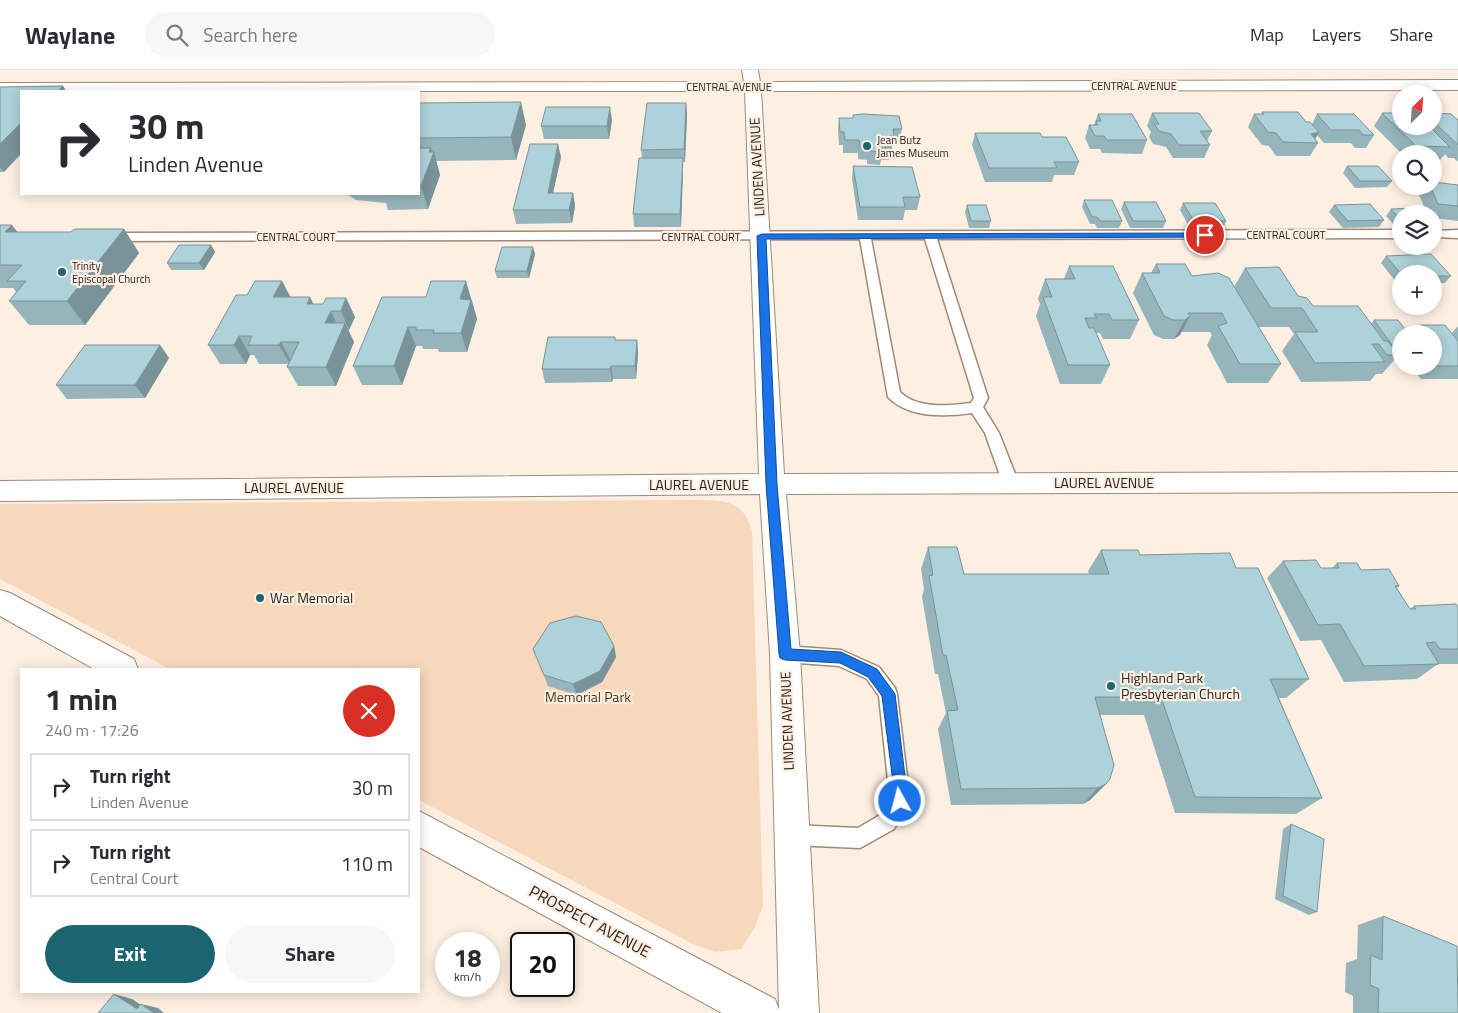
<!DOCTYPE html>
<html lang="en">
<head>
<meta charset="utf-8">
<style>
	:root { --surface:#fff; --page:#f7f7f7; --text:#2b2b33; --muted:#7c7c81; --line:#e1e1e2; --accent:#1a6570 }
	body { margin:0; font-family:"Titillium Web",sans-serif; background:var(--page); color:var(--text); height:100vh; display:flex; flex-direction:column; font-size:19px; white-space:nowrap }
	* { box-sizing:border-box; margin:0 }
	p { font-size:16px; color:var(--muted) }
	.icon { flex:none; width:28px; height:28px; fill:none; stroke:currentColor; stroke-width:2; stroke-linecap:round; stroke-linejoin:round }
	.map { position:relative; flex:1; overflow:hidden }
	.drawer { position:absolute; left:20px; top:598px; width:400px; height:325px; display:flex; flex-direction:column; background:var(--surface); border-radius:0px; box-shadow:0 2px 12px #0003 }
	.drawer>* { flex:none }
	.banner { position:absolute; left:20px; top:20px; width:400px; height:105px; border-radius:0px; box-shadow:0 2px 12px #0003; background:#fff; color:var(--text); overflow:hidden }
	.needle { width:32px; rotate:25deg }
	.buttons { position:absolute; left:1392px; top:15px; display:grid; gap:10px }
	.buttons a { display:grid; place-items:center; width:50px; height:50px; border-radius:50%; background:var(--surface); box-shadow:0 2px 12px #0003; font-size:25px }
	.speed { position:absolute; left:435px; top:862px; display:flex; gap:10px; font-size:25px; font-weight:700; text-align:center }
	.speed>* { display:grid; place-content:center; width:65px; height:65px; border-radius:50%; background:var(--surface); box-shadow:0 2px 12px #0003; line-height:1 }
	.speed small { font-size:12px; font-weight:400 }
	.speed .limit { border:2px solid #111; border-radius:8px; background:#fff; color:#111 }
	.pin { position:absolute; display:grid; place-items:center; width:42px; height:42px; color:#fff; margin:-21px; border:2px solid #fff; border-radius:50%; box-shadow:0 1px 5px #0007 }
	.me { position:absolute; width:55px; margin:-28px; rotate:353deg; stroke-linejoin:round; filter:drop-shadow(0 0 4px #0008) }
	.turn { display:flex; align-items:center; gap:18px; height:105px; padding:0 25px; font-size:22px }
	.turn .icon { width:65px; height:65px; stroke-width:2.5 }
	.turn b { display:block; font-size:35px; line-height:42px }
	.round { display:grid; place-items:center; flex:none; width:52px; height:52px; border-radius:26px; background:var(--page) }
	.summary { display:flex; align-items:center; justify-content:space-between; height:85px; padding:0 25px }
	h1 { font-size:30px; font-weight:700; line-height:38px }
	.cta { display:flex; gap:10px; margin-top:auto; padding:10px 25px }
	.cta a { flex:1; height:58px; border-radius:30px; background:var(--accent); color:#fff; font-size:20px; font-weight:700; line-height:58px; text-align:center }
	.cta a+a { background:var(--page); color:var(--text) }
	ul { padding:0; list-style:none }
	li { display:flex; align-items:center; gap:15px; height:68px; margin:0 10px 8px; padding:0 15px; border:2px solid var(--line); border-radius:0px }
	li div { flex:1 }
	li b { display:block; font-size:19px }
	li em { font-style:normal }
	header { display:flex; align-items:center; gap:30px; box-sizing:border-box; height:70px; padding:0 25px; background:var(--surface); border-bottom:1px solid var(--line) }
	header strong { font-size:24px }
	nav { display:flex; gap:28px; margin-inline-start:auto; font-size:18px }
	.search { width:350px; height:45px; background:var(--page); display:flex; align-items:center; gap:12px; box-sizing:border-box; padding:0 18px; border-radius:28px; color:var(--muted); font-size:19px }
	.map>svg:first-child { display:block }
</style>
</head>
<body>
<header>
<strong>Waylane</strong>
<div class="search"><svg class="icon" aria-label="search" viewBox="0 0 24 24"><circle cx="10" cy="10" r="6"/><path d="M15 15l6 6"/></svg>Search here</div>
<nav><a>Map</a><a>Layers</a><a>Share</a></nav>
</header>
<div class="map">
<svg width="1458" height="943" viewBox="0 0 1458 943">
	<rect width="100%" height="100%" fill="#fdefe2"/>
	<!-- green -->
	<path fill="#f7d8ba" d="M699,430c29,1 44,1 53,31l11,375 -9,23 -13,20 -26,3 -22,-8 -274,-144v-131h-249l-170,-90v-75z"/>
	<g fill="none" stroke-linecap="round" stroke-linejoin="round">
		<defs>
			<g id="lane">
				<path d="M1401,160v8l-464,1 51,159 -5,9 16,26 20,51 -3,4 -5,2 -5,-2 -3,-4 -18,-51 -13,-20c-27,4 -64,5 -84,-16l-28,-158 -751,2 -6,-4 6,-4zM871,169h54l49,159 -3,5c-22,3 -54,6 -71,-11z"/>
				<polygon points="1458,160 1458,168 1434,167 1434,161"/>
				<polygon points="785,576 841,580 879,597 895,618 897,624 910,731 894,759 860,778 792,775 785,772 782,765 785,758 792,755 858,758 880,745 890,729 879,626 867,609 839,596 785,592 779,590 776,584 779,578"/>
			</g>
			<g id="street">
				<polygon points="742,0 758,0 760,12 1458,10 1458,20 761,21 784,404 1458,402 1458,422 786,424 800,584 819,943 722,943 419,777 419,741 775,929 779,940 770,584 760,424 0,431 0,411 759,404 745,21 21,21 21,23 0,23 0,13 744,12"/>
				<polygon points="0,520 10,523 134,589 138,599 94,599 0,546"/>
			</g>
		</defs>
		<!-- lane casing -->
		<use href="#lane" stroke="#9f8a76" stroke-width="3"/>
		<!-- street casing -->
		<use href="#street" stroke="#9f8a76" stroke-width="2"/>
		<!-- lane -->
		<use href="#lane" fill="#fff" fill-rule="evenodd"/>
		<!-- street -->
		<use href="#street" fill="#fff" fill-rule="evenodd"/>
	</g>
	<!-- wall -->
	<g fill="#96b5bb">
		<polygon points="63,16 66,21 21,21 4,102 0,102 0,17"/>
		<polygon points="419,33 526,55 516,90 436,91 440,105 428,139 388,140 386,133 356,130 347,124 419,124"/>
		<polygon points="686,33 687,45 685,92 683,92 683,101 681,157 634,157 633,144 642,88 641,80"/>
		<polygon points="1262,42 1312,54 1317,44 1374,65 1366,78 1355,78 1351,73 1324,73 1317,65 1315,69 1318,73 1310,86 1276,86 1269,76 1262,75 1248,57 1254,44 1261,44"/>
		<polygon points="1152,43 1212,61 1207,71 1210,75 1204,88 1173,88 1166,77 1153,74 1149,67 1151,62 1147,56"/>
		<polygon points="1382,43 1401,56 1434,56 1434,43 1458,50 1458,92 1454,88 1448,88 1445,84 1440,90 1434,90 1434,84 1402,84 1374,56"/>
		<polygon points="1098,44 1147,70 1142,84 1102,83 1100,79 1090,79 1085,68 1089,55 1094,55"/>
		<polygon points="839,48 902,59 899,72 893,72 892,79 891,79 889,90 881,90 880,95 867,94 867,90 858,89 858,83 843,83 843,75 839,75 838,60"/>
		<polygon points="612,50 609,69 544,69 541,56"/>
		<polygon points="975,63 1042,67 1079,92 1074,105 1054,105 1052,112 985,112 972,75"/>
		<polygon points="561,87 553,123 573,123 575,136 572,153 516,154 513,140"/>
		<polygon points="853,96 920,127 917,140 905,140 903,150 858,150 852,109"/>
		<polygon points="1347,96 1392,111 1387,117 1355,118 1343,103"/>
		<polygon points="1458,115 1458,151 1434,148 1434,144 1401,144 1401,156 1395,156 1386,146 1391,139 1427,143 1419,125 1425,116"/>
		<polygon points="1084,130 1122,151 1119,158 1097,158 1095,154 1090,154 1082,137"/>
		<polygon points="1124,132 1166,151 1163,158 1130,158 1121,139"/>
		<polygon points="1183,133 1226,151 1223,158 1190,158 1180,140"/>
		<polygon points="967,135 991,151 989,158 969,158 965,142"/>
		<polygon points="1334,135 1384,150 1379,157 1343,158 1329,142"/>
		<polygon points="0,155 18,162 71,162 124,159 139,183 85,255 29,255 9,231 16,222 13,218 0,218"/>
		<polygon points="211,175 215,182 204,200 171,200 167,193"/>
		<polygon points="535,184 529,208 497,208 495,201"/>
		<polygon points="1386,186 1451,206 1445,213 1434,213 1434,204 1401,204 1401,213 1397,213 1381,193"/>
		<polygon points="1156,194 1192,206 1234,217 1245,198 1298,226 1313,236 1371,254 1374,250 1408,263 1414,263 1420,255 1452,263 1458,256 1458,309 1421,309 1411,296 1434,296 1434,264 1401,264 1401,289 1395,289 1382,304 1376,304 1370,311 1301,312 1282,281 1294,264 1289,257 1259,257 1281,294 1268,313 1227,313 1207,275 1212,265 1210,262 1181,262 1180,265 1174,269 1163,269 1154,265 1133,223 1142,203 1151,203"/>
		<polygon points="1069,196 1139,250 1130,269 1103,269 1100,263 1096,263 1110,295 1101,314 1060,314 1036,246 1040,234 1038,229 1045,209 1064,209"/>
		<polygon points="282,211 290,227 310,227 313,234 323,234 346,228 355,247 349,260 348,260 354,272 336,316 298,316 287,297 289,294 259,294 254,285 250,285 246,294 220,294 208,275 247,225"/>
		<polygon points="382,227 472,230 477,249 467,282 439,282 438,279 423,279 422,276 416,276 402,315 362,315 353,296"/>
		<polygon points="615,267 615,270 637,270 638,283 636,309 613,309 612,312 545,313 542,299"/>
		<polygon points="160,275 169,288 145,328 67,329 56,315"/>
		<polygon points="928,477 964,504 1089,504 1088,501 1101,480 1236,498 1309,609 1286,628 1279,628 1322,728 1296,744 1175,743 1144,645 1100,645 1106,714 1090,730 1083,734 951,735 938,659 946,643 938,604 935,604 922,527 924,519 921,499"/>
		<polygon points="1283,491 1321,498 1332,498 1337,493 1361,500 1399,516 1397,518 1410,539 1414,536 1458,537 1458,594 1438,594 1417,609 1344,612 1321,570 1300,571 1267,508"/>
		<polygon points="614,576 616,587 602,612 577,625 548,616 533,579"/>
		<polygon points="1291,754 1317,842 1309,845 1275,829 1283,759"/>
		<polygon points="1383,846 1458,943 1353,943 1353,926 1345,922 1346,893 1357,889 1358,855"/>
	</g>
	<!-- shaded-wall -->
	<g fill="#7a9398">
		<polygon points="63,16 66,21 58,21"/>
		<polygon points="521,32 526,55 516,90 511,67"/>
		<polygon points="686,33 687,45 685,92 684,79"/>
		<polygon points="610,37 612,50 609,69 607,56"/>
		<polygon points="21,53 21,84 4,102 0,97 0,74"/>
		<polygon points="1319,62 1313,73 1311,64"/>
		<polygon points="558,74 561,87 550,136 548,123"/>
		<polygon points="431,78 433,85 434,82 440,105 428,139 421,116 429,82"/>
		<polygon points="683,88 683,101 681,157 680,144"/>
		<polygon points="573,123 575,136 572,153 569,140"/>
		<polygon points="12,155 30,178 5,162"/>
		<polygon points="124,159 139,183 85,255 67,231"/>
		<polygon points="211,175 215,182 204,200 199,193"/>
		<polygon points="533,177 535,184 529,208 527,201"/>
		<polygon points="282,211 292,230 273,227"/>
		<polygon points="466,211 477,249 467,282 461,263 460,229"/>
		<polygon points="310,227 319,246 307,234"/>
		<polygon points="346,228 355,247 349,260 341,241"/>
		<polygon points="331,241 340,261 325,253"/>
		<polygon points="1190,246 1180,265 1174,269 1185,250"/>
		<polygon points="345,253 354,272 336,316 326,297"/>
		<polygon points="408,257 416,276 402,315 394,296"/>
		<polygon points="239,266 250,285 246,294 234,275"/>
		<polygon points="637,270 638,283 636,309 635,296"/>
		<polygon points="281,272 291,291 290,294 279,275"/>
		<polygon points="160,275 169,288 145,328 135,315"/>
		<polygon points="611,296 613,309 612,312 610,299"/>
		<polygon points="614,576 616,587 602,612 577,625 573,614"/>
		<polygon points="1106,714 1090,730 1083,734 1098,718"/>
		<polygon points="114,924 132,929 153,943 137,939"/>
		<polygon points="141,934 158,938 164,943 154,943"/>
	</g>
	<!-- building -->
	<g fill="#aed2d9" stroke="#7a9398">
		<polygon points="63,16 58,21 21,21 21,53 0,74 0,17"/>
		<polygon points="521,32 511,67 419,68 419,33"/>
		<polygon points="647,33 686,33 684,79 641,80"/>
		<polygon points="546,37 610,37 607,56 541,56"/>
		<polygon points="1262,42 1298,42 1306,52 1310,52 1319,62 1311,64 1318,73 1283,72 1276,63 1268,62 1254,44 1264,44"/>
		<polygon points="1152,43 1199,43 1212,61 1200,61 1210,75 1179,75 1171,64 1159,61 1154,54 1159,54"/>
		<polygon points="1382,43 1401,43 1401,56 1429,56 1450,77 1416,76"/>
		<polygon points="1434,43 1451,44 1458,50 1458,75 1434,52"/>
		<polygon points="863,44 899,46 902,59 893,59 894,66 890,66 891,77 882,77 882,82 869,81 868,77 860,76 859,70 845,70 844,62 840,62 839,48 853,48 853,45"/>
		<polygon points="1098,44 1132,44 1147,70 1107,70 1104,66 1095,66 1089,55 1098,55 1096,51 1101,51"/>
		<polygon points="1317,44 1354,44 1374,65 1363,65 1359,60 1331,60"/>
		<polygon points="975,63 1040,63 1042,67 1066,67 1079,92 1054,92 1057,98 989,98"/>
		<polygon points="530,74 558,74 548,123 573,123 569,140 513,140"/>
		<polygon points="419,78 431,78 429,82 434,82 421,116 419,116"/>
		<polygon points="639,88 683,88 680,144 633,144"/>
		<polygon points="853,96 912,97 920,127 903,127 905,137 860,137"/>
		<polygon points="1347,96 1378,96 1392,111 1360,111"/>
		<polygon points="1434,112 1458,115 1458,136 1438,134 1430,116 1434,116"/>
		<polygon points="1084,130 1112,130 1122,151 1100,151 1097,147 1092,147"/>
		<polygon points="1124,132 1156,132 1166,151 1133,151"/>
		<polygon points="1183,133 1215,133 1226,151 1194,151"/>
		<polygon points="1370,134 1384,150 1348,151 1334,135"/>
		<polygon points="967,135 986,135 991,151 971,151"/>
		<polygon points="1422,138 1427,144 1401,144 1401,149 1400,149 1391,139"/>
		<polygon points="0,155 12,155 5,162 71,162 75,159 124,159 67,231 9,231 26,211 7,211 22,195 0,195"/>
		<polygon points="179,175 211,175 199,193 167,193"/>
		<polygon points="502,177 533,177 527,201 495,201"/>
		<polygon points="1431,184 1451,206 1434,206 1434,204 1401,204 1386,186"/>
		<polygon points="1156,194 1185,194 1192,206 1218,203 1229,208 1281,294 1240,294 1218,256 1227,253 1222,243 1188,243 1190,246 1185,250 1173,250 1164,246 1142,203 1160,203"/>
		<polygon points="1069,196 1113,196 1139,250 1112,250 1109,244 1094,244 1097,248 1085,248 1089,258 1094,258 1110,295 1068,295 1043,227 1052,227 1045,209 1075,209"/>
		<polygon points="1279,197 1298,226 1307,228 1313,236 1358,236 1384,271 1388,271 1398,285 1387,285 1379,274 1372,274 1385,292 1315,293 1295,262 1318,262 1302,238 1271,238 1245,198"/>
		<polygon points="255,211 282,211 273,227 310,227 307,234 323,234 326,228 346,228 341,241 331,241 325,253 345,253 326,297 287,297 299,272 281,272 279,275 248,275 252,266 239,266 234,275 208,275 236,225 247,225"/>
		<polygon points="431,211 466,211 460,229 471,230 461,263 433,263 434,260 416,260 416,257 408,257 394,296 353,296 382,227 426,227"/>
		<polygon points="1374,250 1398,250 1408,263 1427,263 1420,255 1445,255 1458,271 1458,296 1434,296 1434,264 1401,264 1401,275 1392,275"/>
		<polygon points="548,267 615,267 615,270 637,270 635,296 611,296 610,299 542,299"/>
		<polygon points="85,275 160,275 135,315 56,315"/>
		<polygon points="928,477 957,477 964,504 1109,504 1101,480 1138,480 1140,485 1230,483 1236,498 1258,498 1309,609 1270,609 1322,728 1195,727 1161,627 1095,627 1114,695 1110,709 1106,714 1098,718 961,719 947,641 958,640 946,585 943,585 929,506 933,505"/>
		<polygon points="1316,490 1321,498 1339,498 1337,493 1357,493 1361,500 1389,499 1399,516 1395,516 1410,539 1416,539 1414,536 1456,534 1458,537 1458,579 1440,579 1435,572 1426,573 1439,594 1364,596 1340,554 1318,555 1283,491"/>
		<polygon points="576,546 601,552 614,576 600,601 573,614 544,605 533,579 550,553"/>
		<polygon points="1291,754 1324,769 1317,842 1283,826"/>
		<polygon points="1383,846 1457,876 1458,943 1378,943 1379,919 1370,915 1371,885 1382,890"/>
		<polygon points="114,924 137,939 141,934 154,943 98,943"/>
	</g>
	<!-- route -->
	<polygon fill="#1a73e8" stroke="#114b97" points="1205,163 1209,165 1208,167 766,169 777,414 791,579 841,582 877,599 895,624 908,731 905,736 900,738 896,736 882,626 868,607 840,593 785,590 780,588 779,584 766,414 757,166 762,164"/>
	<!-- markers -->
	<g fill="#1a6570" stroke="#fdefe2" stroke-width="2">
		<circle cx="867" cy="76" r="5"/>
		<circle cx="62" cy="202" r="5"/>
		<circle cx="260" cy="528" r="5"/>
		<circle cx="1111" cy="616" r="5"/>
	</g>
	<g text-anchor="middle" stroke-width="4.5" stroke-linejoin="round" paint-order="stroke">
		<!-- far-street labels -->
		<g font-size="11" fill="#2b231b" stroke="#fdefe2">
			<text x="1134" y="20">CENTRAL AVENUE</text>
			<text x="729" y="21">CENTRAL AVENUE</text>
			<text x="1286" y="169">CENTRAL COURT</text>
			<text x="296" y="171">CENTRAL COURT</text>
			<text x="701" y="171">CENTRAL COURT</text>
		</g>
		<!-- far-poi labels -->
		<g font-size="11" fill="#2b231b" stroke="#fdefe2" text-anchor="start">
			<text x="877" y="74">Jean Butz<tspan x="877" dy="13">James Museum</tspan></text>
			<text x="72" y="200">Trinity<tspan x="72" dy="13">Episcopal Church</tspan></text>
		</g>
		<!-- street labels -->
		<g font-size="14" fill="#2b231b" stroke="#fdefe2">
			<text transform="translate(757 97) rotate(-93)" y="5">LINDEN AVENUE</text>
			<text x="1104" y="418">LAUREL AVENUE</text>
			<text x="699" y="420">LAUREL AVENUE</text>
			<text x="294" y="423">LAUREL AVENUE</text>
			<text transform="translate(787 651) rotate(-92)" y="5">LINDEN AVENUE</text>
		</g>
		<!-- poi labels -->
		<g font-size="14" fill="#2b231b" stroke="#fdefe2" text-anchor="start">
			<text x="270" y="533">War Memorial</text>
			<text x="1121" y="613">Highland Park<tspan x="1121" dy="16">Presbyterian Church</tspan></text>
		</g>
		<!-- park labels -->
		<g font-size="14" fill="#51361a" stroke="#fdefe2">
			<text x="588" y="632">Memorial Park</text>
		</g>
		<!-- near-street labels -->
		<g font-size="16" fill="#2b231b" stroke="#fdefe2">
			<text transform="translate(590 851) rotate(28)" y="6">PROSPECT AVENUE</text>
		</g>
	</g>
</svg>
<div class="buttons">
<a><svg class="needle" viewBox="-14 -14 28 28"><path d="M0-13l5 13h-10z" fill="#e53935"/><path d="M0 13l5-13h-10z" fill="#7c7c81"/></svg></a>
<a><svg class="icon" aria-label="search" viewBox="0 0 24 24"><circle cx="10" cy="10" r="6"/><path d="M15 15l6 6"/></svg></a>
<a><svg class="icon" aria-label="layers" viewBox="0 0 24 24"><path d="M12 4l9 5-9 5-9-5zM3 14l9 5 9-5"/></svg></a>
<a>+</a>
<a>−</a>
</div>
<div class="speed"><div>18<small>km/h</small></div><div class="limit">20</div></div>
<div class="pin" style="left:1205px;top:165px;background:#d93025"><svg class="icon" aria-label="arrive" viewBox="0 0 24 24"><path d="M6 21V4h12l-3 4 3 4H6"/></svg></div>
<svg class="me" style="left:900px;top:731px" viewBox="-20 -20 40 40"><circle r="17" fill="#1a73e8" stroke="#fff" stroke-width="3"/><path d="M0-11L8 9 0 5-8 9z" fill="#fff"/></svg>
<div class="banner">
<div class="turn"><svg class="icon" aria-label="right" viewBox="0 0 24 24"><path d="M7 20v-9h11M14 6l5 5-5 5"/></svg><div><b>30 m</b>Linden Avenue</div></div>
</div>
<section class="drawer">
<div class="summary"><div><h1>1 min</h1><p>240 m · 17:26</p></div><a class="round" style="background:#d93025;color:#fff"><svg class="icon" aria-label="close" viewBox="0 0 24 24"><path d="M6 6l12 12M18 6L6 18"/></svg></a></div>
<ul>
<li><svg class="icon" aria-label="right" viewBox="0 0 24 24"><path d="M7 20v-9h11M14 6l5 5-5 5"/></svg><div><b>Turn right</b><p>Linden Avenue</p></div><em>30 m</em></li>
<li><svg class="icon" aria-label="right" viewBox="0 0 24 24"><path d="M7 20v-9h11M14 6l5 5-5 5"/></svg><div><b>Turn right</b><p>Central Court</p></div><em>110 m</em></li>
</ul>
<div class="cta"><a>Exit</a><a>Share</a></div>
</section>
</div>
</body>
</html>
